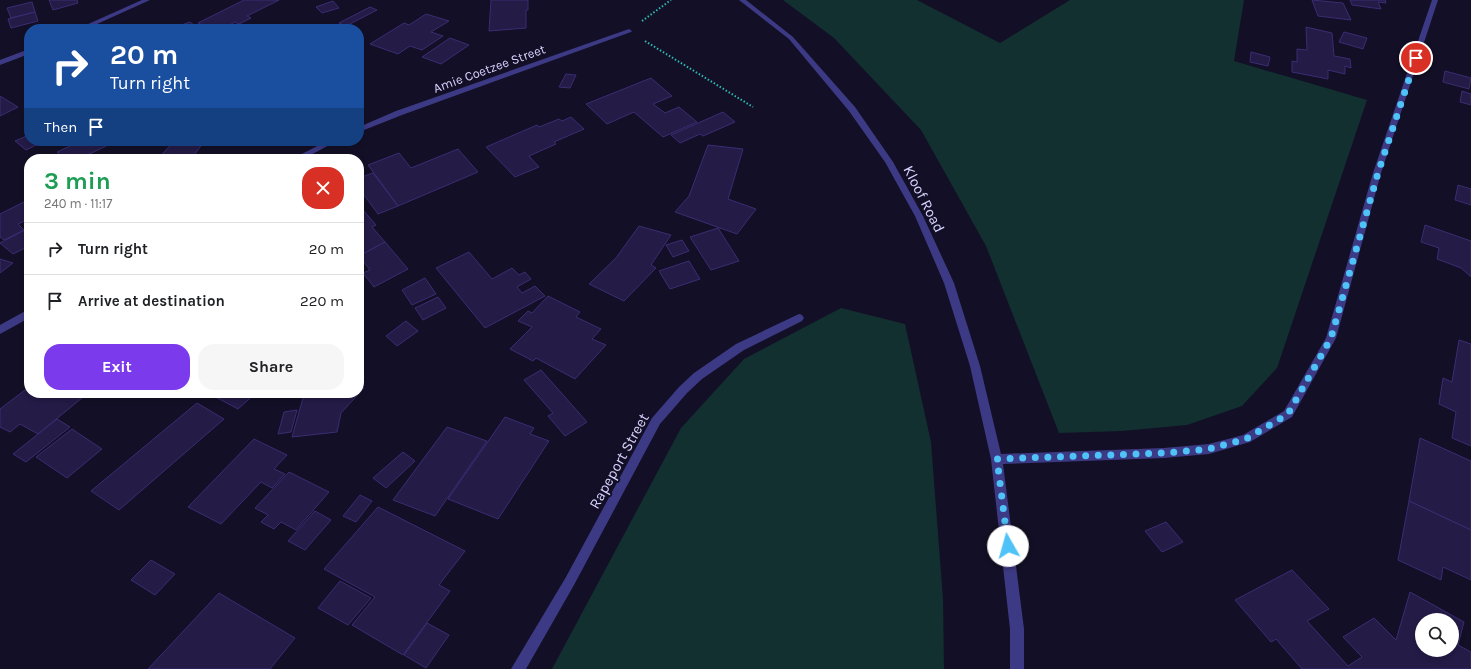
<!DOCTYPE html>
<html lang="en">
<head>
<meta charset="utf-8">
<style>
	:root { --surface:#fff; --page:#f6f6f6; --text:#202124; --muted:#757577; --line:#e0e0e0; --accent:#7c3aed }
	body { margin:0; font-family:Karla,sans-serif; background:var(--page); color:var(--text); height:100vh; display:flex; flex-direction:column; font-size:15px; white-space:nowrap }
	* { box-sizing:border-box; margin:0 }
	p { font-size:13px; color:var(--muted) }
	.icon { flex:none; width:22px; height:22px; fill:none; stroke:currentColor; stroke-width:2; stroke-linecap:round; stroke-linejoin:round }
	.map { position:relative; flex:1; overflow:hidden }
	.details { position:absolute; left:24px; top:154px; width:340px; height:244px; display:flex; flex-direction:column; background:var(--surface); border-radius:16px; box-shadow:0 2px 6px #0003 }
	.details>* { flex:none }
	.top-card { position:absolute; left:24px; top:24px; width:340px; height:122px; border-radius:16px; box-shadow:0 2px 6px #0003; background:#1a4fa0; color:#fff; overflow:hidden }
	.buttons { position:absolute; left:1415px; top:613px; display:grid; gap:8px }
	.buttons a { display:grid; place-items:center; width:44px; height:44px; border-radius:50%; background:var(--surface); box-shadow:0 2px 6px #0003; font-size:20px }
	.pin { position:absolute; display:grid; place-items:center; width:34px; height:34px; color:#fff; margin:-17px; border:2px solid #fff; border-radius:50%; box-shadow:0 1px 4px #0007 }
	.me { position:absolute; width:44px; margin:-22px; rotate:353deg; stroke-linejoin:round; filter:drop-shadow(0 0 3px #0008) }
	.turn { display:flex; align-items:center; gap:14px; height:84px; padding:0 20px; font-size:18px }
	.turn .icon { width:52px; height:52px; stroke-width:2.5 }
	.turn b { display:block; font-size:28px; line-height:34px }
	.then { display:flex; align-items:center; height:38px; padding:0 20px; background:#0003; gap:8px; font-size:15px }
	.round { display:grid; place-items:center; flex:none; width:42px; height:42px; border-radius:16px; background:var(--page) }
	.head { display:flex; align-items:center; justify-content:space-between; height:68px; padding:0 20px }
	h1 { font-size:24px; font-weight:700; line-height:30px; color:#1e9e55 }
	.primary-button { display:flex; gap:8px; margin-top:auto; padding:8px 20px }
	.primary-button a { flex:1; height:46px; border-radius:16px; background:var(--accent); color:#fff; font-size:16px; font-weight:700; line-height:46px; text-align:center }
	.primary-button a+a { background:var(--page); color:var(--text) }
	ul { padding:0; list-style:none }
	li { display:flex; align-items:center; gap:12px; height:52px; padding:0 20px; border-top:1px solid var(--line) }
	li div { flex:1 }
	li b { display:block; font-size:15px }
	li em { font-style:normal }
	.map>svg:first-child { display:block }
</style>
</head>
<body>
<div class="map">
<svg width="1471" height="669" viewBox="0 0 1471 669">
	<rect width="100%" height="100%" fill="#130f26"/>
	<!-- green -->
	<g fill="#12302f">
		<polygon points="783,0 917,0 1000,43 1070,0 1244,0 1234,61 1367,100 1277,368 1242,406 1187,425 1122,431 1059,433 986,246 921,130 834,38"/>
		<polygon points="841,308 905,324 931,442 943,599 944,669 552,669 681,428 744,359"/>
	</g>
	<!-- building -->
	<g fill="#241b47" stroke="#3b2d73" fill-rule="evenodd">
		<polygon points="49,0 77,0 78,3 53,10"/>
		<polygon points="244,0 279,0 247,16 251,18 239,24 235,22 222,29 211,29 198,23"/>
		<polygon points="491,0 528,0 528,10 526,10 526,28 489,31"/>
		<polygon points="1312,0 1343,3 1351,20 1318,16"/>
		<polygon points="1350,0 1385,0 1386,3 1378,2 1381,9 1352,5"/>
		<polygon points="333,1 339,8 322,13 316,7"/>
		<polygon points="32,2 35,12 11,18 7,8"/>
		<polygon points="370,7 377,10 346,26 339,23"/>
		<polygon points="35,12 38,21 11,28 8,19"/>
		<polygon points="426,14 449,21 431,32 443,36 422,50 410,46 398,54 370,44 404,23 409,25"/>
		<polygon points="190,22 199,29 170,29"/>
		<polygon points="1306,27 1332,33 1334,56 1350,59 1351,68 1345,66 1345,74 1328,70 1328,79 1292,72 1292,61 1297,62 1297,49 1307,50"/>
		<polygon points="1344,32 1367,38 1363,49 1339,42"/>
		<polygon points="450,38 469,45 441,64 422,57"/>
		<polygon points="1251,52 1270,57 1268,66 1250,62"/>
		<polygon points="1445,71 1471,78 1469,89 1443,82"/>
		<polygon points="566,74 576,75 570,88 559,87"/>
		<polygon points="651,78 672,96 653,104 665,113 679,107 697,122 663,137 634,112 607,124 586,104"/>
		<polygon points="1462,91 1471,94 1471,105 1460,102"/>
		<polygon points="0,96 18,107 0,116"/>
		<polygon points="723,112 735,122 703,136 700,134 680,143 671,135"/>
		<polygon points="571,117 584,129 554,142 556,144 529,156 539,167 515,177 486,147 537,125 539,127 559,119 562,121"/>
		<polygon points="29,135 29,141 44,141 26,150 15,141"/>
		<polygon points="81,141 100,141 106,146 79,159 66,159 57,152"/>
		<polygon points="174,141 208,141 206,144 203,143 194,155 187,155 184,159 158,159"/>
		<polygon points="708,145 743,149 728,199 756,209 737,234 675,212 689,196"/>
		<polygon points="458,149 478,172 398,206 368,165 399,153 411,168"/>
		<polygon points="373,173 398,206 378,214 359,188 359,178"/>
		<polygon points="1458,185 1471,189 1471,205 1455,200"/>
		<polygon points="26,201 29,204 29,219 18,224 24,230 4,240 0,237 0,214"/>
		<polygon points="363,210 376,225 372,227 385,242 359,256 359,212"/>
		<polygon points="1425,225 1471,241 1471,277 1461,268 1437,259 1439,248 1421,242"/>
		<polygon points="639,226 671,235 651,265 656,268 624,301 589,284 616,258"/>
		<polygon points="718,228 739,261 711,270 690,237"/>
		<polygon points="25,230 29,230 29,246 13,254 0,243"/>
		<polygon points="682,240 689,251 673,257 666,245"/>
		<polygon points="385,242 408,269 374,287 363,273 370,270 359,256"/>
		<polygon points="469,252 492,279 512,268 519,275 525,272 531,279 517,287 522,293 535,286 545,296 485,328 436,268"/>
		<polygon points="0,259 13,263 0,273"/>
		<polygon points="689,261 700,279 670,289 659,271"/>
		<polygon points="425,278 436,294 412,305 402,290"/>
		<polygon points="548,296 580,312 576,317 601,329 592,339 606,345 575,379 536,358 533,361 510,349 532,327 518,321 528,311 532,313"/>
		<polygon points="438,297 446,308 423,320 415,308"/>
		<polygon points="406,321 418,331 397,346 386,336"/>
		<polygon points="1459,340 1471,344 1471,446 1452,438 1456,412 1439,404 1443,378 1452,382"/>
		<polygon points="541,370 587,422 565,436 548,416 553,413 524,380"/>
		<polygon points="359,386 364,388 341,413 337,432 292,437 303,398 308,393 359,393"/>
		<polygon points="29,387 29,393 88,393 38,434 20,424 10,432 0,427 0,409"/>
		<polygon points="208,393 256,393 238,409"/>
		<polygon points="197,403 224,419 119,510 91,491"/>
		<polygon points="297,410 291,432 278,434 284,412"/>
		<polygon points="505,417 534,428 530,434 549,441 498,519 448,499"/>
		<polygon points="57,419 70,427 26,462 13,454"/>
		<polygon points="447,427 487,441 435,516 393,500"/>
		<polygon points="72,429 102,449 67,478 36,457"/>
		<polygon points="1420,438 1471,461 1471,530 1409,501"/>
		<polygon points="254,439 287,455 274,469 285,474 272,488 261,482 221,524 188,507"/>
		<polygon points="403,452 415,461 386,488 373,478"/>
		<polygon points="289,472 329,492 296,530 281,522 274,529 261,522 268,515 255,508"/>
		<polygon points="360,495 372,501 356,522 343,516"/>
		<polygon points="1409,501 1471,530 1471,580 1443,567 1441,580 1398,560"/>
		<polygon points="378,507 465,551 439,585 450,591 403,655 352,625 375,597 324,569"/>
		<polygon points="315,511 331,520 305,550 288,541"/>
		<polygon points="1166,522 1183,542 1162,552 1145,531"/>
		<polygon points="151,560 175,574 155,595 131,580"/>
		<path d="M1292,570l37,39 -22,12 41,45 14,-9 -19,-20 31,-19 22,22 14,-48 54,30 -6,23 13,7v17h-169l-26,-30 -5,3 -36,-42zM1422,620h30v30h-30z"/>
		<polygon points="340,581 371,598 348,625 318,608"/>
		<polygon points="219,593 295,638 270,669 148,669"/>
		<polygon points="427,623 449,635 426,668 404,655"/>
	</g>
	<g fill="none" stroke-linecap="round" stroke-linejoin="round">
		<!-- path -->
		<g stroke="#2fb8b0" stroke-width="2" stroke-dasharray="1.5 2" stroke-linecap="butt">
			<polyline points="642,21 671,0"/>
			<polyline points="645,41 753,107"/>
		</g>
		<!-- street -->
		<g fill="#3d3a85" fill-rule="evenodd">
			<polygon points="142,0 150,0 86,29 77,29"/>
			<polygon points="739,0 746,0 793,37 855,107 893,162 923,216 954,283 980,366 1001,454 1164,448 1209,444 1243,435 1284,411 1326,338 1373,173 1432,0 1438,0 1381,173 1336,338 1292,417 1250,442 1209,454 1164,458 1003,464 1024,629 1024,669 1010,669 1010,629 991,459 970,366 944,283 915,216 885,162 849,111 789,39"/>
			<polygon points="629,29 632,31 631,32 402,115 359,132 359,127 396,111"/>
			<polygon points="29,49 29,54 0,65 0,60"/>
			<polygon points="327,141 337,141 303,159 292,159"/>
			<polygon points="29,309 29,318 0,334 0,325"/>
			<polygon points="799,314 802,315 804,318 802,321 744,350 702,379 687,393 660,424 574,585 526,669 511,669 566,577 652,418 679,387 694,373 736,344"/>
		</g>
	</g>
	<g fill="none" stroke-linecap="round" stroke-linejoin="round">
		<!-- route -->
		<polyline stroke="#4fc3f7" stroke-width="7" stroke-dasharray="0 12.6" points="1008,546 997,459 1164,453 1209,449 1246,439 1288,414 1331,338 1378,173 1416,58"/>
	</g>
	<g text-anchor="middle" stroke-width="4" stroke-linejoin="round" paint-order="stroke">
		<!-- far-street labels -->
		<g font-size="13" fill="#d9d4ff" stroke="#130f26">
			<text transform="translate(489 68) rotate(-20)" y="5">Amie Coetzee Street</text>
		</g>
		<!-- street labels -->
		<g font-size="15" fill="#d9d4ff" stroke="#130f26">
			<text transform="translate(924 199) rotate(63)" y="5">Kloof Road</text>
			<text transform="translate(619 461) rotate(-61)" y="5">Rapeport Street</text>
		</g>
	</g>
</svg>
<div class="buttons">
<a><svg class="icon" aria-label="search" viewBox="0 0 24 24"><circle cx="10" cy="10" r="6"/><path d="M15 15l6 6"/></svg></a>
</div>
<div class="pin" style="left:1416px;top:58px;background:#d93025"><svg class="icon" aria-label="arrive" viewBox="0 0 24 24"><path d="M6 21V4h12l-3 4 3 4H6"/></svg></div>
<svg class="me" style="left:1008px;top:546px" viewBox="-20 -20 40 40"><circle r="19" fill="#fff"/><path d="M0-13L10 11 0 6-10 11z" fill="#4fc3f7"/></svg>
<div class="top-card">
<div class="turn"><svg class="icon" aria-label="right" viewBox="0 0 24 24"><path d="M7 20v-9h11M14 6l5 5-5 5"/></svg><div><b>20 m</b>Turn right</div></div>
<div class="then">Then<svg class="icon" aria-label="arrive" viewBox="0 0 24 24"><path d="M6 21V4h12l-3 4 3 4H6"/></svg></div>
</div>
<section class="details">
<div class="head"><div><h1>3 min</h1><p>240 m · 11:17</p></div><a class="round" style="background:#d93025;color:#fff"><svg class="icon" aria-label="close" viewBox="0 0 24 24"><path d="M6 6l12 12M18 6L6 18"/></svg></a></div>
<ul>
<li><svg class="icon" aria-label="right" viewBox="0 0 24 24"><path d="M7 20v-9h11M14 6l5 5-5 5"/></svg><div><b>Turn right</b></div><em>20 m</em></li>
<li><svg class="icon" aria-label="arrive" viewBox="0 0 24 24"><path d="M6 21V4h12l-3 4 3 4H6"/></svg><div><b>Arrive at destination</b></div><em>220 m</em></li>
</ul>
<div class="primary-button"><a>Exit</a><a>Share</a></div>
</section>
</div>
</body>
</html>
